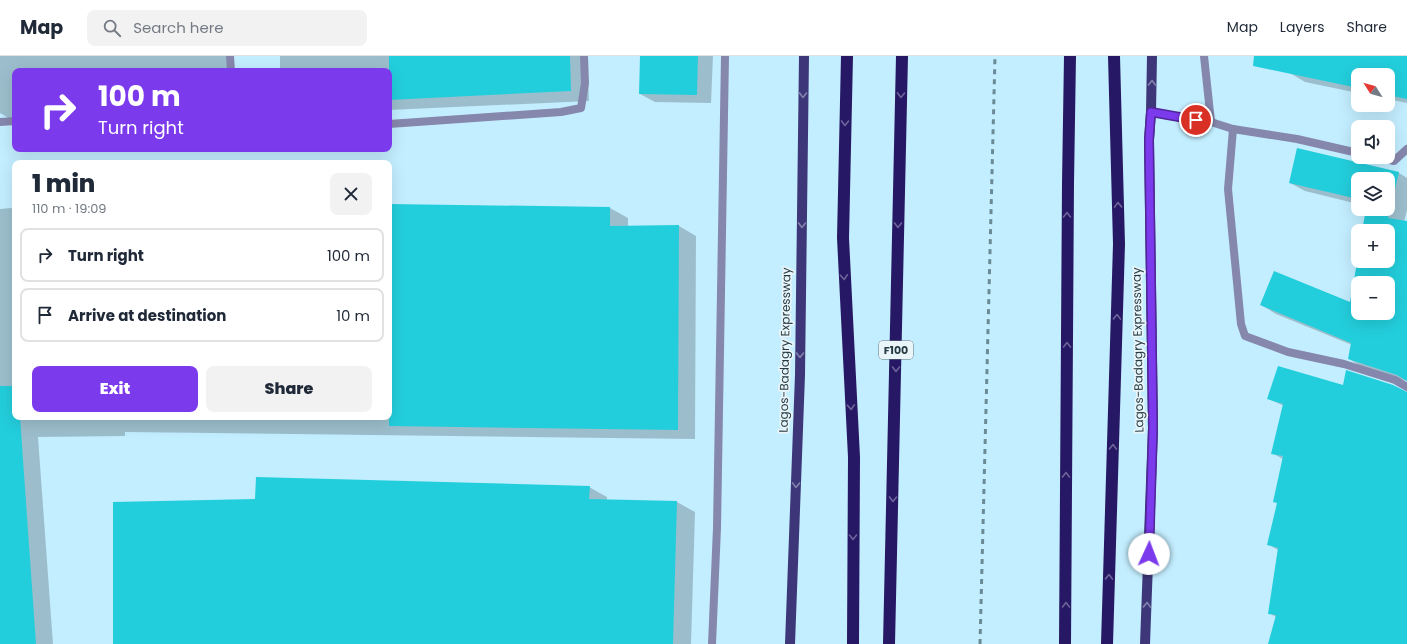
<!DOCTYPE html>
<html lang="en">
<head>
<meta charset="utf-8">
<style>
	:root { --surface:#fff; --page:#f2f2f3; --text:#1f2937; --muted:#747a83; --line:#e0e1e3; --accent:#7c3aed }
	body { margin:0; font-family:Poppins,sans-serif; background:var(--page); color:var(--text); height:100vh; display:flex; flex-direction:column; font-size:15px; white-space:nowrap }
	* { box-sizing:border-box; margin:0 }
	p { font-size:13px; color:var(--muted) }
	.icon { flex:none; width:22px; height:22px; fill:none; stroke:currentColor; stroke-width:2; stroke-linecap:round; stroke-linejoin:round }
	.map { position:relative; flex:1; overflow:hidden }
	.drawer { position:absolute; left:12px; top:104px; width:380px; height:260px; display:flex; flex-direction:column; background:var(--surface); border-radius:8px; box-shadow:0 4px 16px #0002 }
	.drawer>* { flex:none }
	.hud { position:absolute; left:12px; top:12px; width:380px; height:84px; border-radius:8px; box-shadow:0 4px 16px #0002; background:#7c3aed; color:#fff; overflow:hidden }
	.needle { width:26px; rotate:307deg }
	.buttons { position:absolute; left:1351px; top:12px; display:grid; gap:8px }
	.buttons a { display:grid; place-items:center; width:44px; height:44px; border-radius:8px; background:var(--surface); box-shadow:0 4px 16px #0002; font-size:20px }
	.pin { position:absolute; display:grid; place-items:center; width:34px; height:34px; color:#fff; margin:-17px; border:2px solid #fff; border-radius:50%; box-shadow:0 1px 4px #0007 }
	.me { position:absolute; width:44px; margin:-22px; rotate:2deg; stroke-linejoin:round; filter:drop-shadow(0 0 3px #0008) }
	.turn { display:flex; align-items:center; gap:14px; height:84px; padding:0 20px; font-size:18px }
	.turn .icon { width:52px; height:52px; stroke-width:2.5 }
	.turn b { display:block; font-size:28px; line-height:34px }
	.round { display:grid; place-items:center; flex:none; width:42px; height:42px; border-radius:8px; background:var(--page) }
	.headline { display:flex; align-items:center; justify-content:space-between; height:68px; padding:0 20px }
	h1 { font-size:24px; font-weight:800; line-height:30px }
	.button { display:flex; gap:8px; margin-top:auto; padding:8px 20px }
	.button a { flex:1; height:46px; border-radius:8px; background:var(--accent); color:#fff; font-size:16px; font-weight:800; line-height:46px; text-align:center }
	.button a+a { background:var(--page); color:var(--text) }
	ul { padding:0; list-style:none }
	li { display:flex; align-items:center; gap:12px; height:54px; margin:0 8px 6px; padding:0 12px; border:2px solid var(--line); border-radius:8px }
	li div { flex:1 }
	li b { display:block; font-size:15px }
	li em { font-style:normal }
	header { display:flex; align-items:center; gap:24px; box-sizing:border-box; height:56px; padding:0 20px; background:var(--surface); border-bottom:1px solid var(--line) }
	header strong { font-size:19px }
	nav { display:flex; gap:22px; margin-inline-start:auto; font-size:14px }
	.search { width:280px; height:36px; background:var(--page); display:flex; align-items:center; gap:10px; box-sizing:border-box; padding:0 14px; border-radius:8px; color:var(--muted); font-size:15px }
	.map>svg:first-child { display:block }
</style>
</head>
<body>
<header>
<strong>Map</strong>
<div class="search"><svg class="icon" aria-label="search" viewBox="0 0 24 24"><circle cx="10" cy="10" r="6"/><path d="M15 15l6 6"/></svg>Search here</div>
<nav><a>Map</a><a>Layers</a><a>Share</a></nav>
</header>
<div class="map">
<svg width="1407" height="588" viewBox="0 0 1407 588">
	<rect width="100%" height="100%" fill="#c3eeff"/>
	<!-- shadow -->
	<g fill="#0003" fill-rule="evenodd">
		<polygon points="0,0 228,0 228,15 15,15 15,66 0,57"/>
		<polygon points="280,0 587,0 589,45 389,54 389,15 280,15"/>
		<polygon points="641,0 713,0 711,47 655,46 640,38"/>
		<polygon points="1294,0 1407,0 1407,47 1388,43 1388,19 1358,19 1358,37 1305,26 1290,17"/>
		<path d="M1297,93l102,24 8,5v32l-3,12h3v159l-43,-13 -15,-9 3,-14 -76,-31 -15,-9 90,-2 7,-42h30v-30h-25l4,-22h21v-30h-30v25l-53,-13 -15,-8zM1358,227h30v30h-30z"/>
		<polygon points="389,149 610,152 628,162 628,170 679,170 696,180 695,383 125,376 125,380 38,381 53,588 2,588 0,567 0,153 11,152 15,154 15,361 389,361"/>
		<polygon points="1343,330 1407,338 1407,588 1270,588 1276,561 1269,557 1278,494 1268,488 1278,448 1274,445 1283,403 1272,397 1284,350 1269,343"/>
		<polygon points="589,431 607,441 607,444 677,446 695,456 691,588 115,588 256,444"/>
	</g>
	<!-- building -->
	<g fill="#23cedc" fill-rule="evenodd">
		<polygon points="389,0 570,0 571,35 389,44"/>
		<polygon points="640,0 698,0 697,39 639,38"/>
		<polygon points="1254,0 1407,0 1407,43 1388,39 1388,19 1358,19 1358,32 1253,10"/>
		<path d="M1297,92l102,24 -11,46 19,3v160l-10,-6 -49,-16 3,-16 -91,-38 14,-34 76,31 8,-45v4h30v-30h-26l4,-22h22v-30h-30v20l-69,-16zM1358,227h30v30h-30z"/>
		<polygon points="389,148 610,151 610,170 679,169 678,374 389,370"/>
		<polygon points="1278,310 1343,329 1346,314 1393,329 1407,336 1407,588 1268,588 1276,559 1268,558 1278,492 1267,489 1277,447 1273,446 1283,400 1271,398 1283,348 1267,343"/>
		<polygon points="0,330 15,330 15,361 20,361 36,588 0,588"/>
		<polygon points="256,421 590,430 589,443 677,445 673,588 113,588 113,446 255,443"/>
	</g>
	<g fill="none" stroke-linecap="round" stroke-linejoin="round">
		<!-- service -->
		<g stroke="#8687ad" stroke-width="8">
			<polyline points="230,0 231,15"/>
			<polyline points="1204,0 1211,66"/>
			<polyline points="0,66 15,65"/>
			<polyline points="389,68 561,56 581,52 585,27 584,0"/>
			<polyline points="1233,73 1228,133 1241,268 1245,280 1288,296 1344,308 1395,324 1407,331"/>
			<polyline points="712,588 717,472 725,0"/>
		</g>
		<!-- minor -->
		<g stroke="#8687ad" stroke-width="8">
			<polyline points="1151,56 1211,66 1233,73 1297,83 1358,97"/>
			<polyline points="1378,101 1394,105 1407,93"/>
		</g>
		<!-- primary -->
		<g stroke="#3d3779" stroke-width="10">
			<polyline points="790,588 800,319 804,0"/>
			<polyline points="1145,588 1153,372 1149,84 1151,56 1152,0"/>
		</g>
		<!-- motorway -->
		<g stroke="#271865" stroke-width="12">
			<polyline points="847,0 843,182 854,401 853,588"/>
			<polyline points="889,588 902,0"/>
			<polyline points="1065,588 1068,127 1070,0"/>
			<polyline points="1107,588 1119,188 1114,0"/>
		</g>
		<!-- rail -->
		<polyline stroke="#6a8a96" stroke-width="3" stroke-dasharray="5 5" stroke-linecap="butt" points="980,588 995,0"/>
	</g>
	<!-- one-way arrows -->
	<defs><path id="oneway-chevron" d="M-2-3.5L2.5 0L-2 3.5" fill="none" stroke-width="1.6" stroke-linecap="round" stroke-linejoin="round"/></defs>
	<g stroke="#8283ac">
		<use href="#oneway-chevron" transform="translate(1152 27) rotate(-89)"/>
		<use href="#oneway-chevron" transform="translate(803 39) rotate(91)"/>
		<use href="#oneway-chevron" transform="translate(802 169) rotate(91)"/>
		<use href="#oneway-chevron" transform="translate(800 299) rotate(91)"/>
		<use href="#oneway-chevron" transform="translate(796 429) rotate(92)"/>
		<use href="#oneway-chevron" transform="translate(1147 549) rotate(-88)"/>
	</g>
	<g stroke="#6b6599">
		<use href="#oneway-chevron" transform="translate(901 39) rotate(91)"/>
		<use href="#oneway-chevron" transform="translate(845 67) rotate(91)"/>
		<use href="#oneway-chevron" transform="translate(1118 149) rotate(-92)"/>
		<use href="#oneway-chevron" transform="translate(1067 159) rotate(-90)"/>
		<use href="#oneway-chevron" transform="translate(898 169) rotate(91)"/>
		<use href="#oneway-chevron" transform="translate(844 221) rotate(87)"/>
		<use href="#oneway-chevron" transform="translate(1117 261) rotate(-88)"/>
		<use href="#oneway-chevron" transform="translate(1067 289) rotate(-90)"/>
		<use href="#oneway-chevron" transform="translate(896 313) rotate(91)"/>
		<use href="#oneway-chevron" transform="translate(851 351) rotate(87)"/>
		<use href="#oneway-chevron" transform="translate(1113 391) rotate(-88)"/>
		<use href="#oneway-chevron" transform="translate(1066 419) rotate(-90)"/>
		<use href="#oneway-chevron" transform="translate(893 443) rotate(91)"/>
		<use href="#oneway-chevron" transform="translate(853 481) rotate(90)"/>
		<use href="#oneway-chevron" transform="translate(1109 521) rotate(-88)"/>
		<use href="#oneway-chevron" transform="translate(1066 549) rotate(-90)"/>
	</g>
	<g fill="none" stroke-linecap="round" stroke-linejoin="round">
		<defs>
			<polyline id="route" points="1149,498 1153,372 1149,84 1151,56 1196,64"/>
		</defs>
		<!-- route casing -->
		<use href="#route" stroke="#51269a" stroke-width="10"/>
		<!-- route -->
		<use href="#route" stroke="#7c3aed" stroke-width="7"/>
	</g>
	<g text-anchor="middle" stroke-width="3.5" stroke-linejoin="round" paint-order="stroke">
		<!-- shield labels -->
		<rect fill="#eaf5f9" stroke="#61747b" stroke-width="1" x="879" y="285" width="34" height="18" rx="3"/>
		<g font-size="11" font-weight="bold" fill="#263c45">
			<text x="896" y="298">F100</text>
		</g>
		<!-- street labels -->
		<g font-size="12" fill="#263c45" stroke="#eaf5f9">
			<text transform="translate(785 294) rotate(-89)" y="4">Lagos-Badagry Expressway</text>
			<text transform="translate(1138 294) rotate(-91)" y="4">Lagos-Badagry Expressway</text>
		</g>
	</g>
</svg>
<div class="buttons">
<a><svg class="needle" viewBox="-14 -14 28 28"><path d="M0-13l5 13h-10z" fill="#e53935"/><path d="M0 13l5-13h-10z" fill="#747a83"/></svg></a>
<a><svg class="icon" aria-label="sound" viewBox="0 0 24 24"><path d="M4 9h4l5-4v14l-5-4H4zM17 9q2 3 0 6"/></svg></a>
<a><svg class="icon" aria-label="layers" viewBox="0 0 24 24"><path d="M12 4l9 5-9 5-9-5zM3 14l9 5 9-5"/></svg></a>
<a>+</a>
<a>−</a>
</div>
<div class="pin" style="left:1196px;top:64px;background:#d93025"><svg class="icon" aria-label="arrive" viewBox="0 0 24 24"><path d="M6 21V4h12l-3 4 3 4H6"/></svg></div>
<svg class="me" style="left:1149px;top:498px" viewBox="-20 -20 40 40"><circle r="19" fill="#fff"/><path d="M0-13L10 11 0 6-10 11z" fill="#7c3aed"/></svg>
<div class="hud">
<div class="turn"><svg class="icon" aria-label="right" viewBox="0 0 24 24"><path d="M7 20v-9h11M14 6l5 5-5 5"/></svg><div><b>100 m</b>Turn right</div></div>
</div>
<section class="drawer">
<div class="headline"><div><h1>1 min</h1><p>110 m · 19:09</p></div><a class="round"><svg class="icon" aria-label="close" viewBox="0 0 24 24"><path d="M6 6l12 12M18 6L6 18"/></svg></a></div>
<ul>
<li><svg class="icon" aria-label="right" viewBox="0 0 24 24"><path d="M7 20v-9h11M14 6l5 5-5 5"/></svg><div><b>Turn right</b></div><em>100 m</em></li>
<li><svg class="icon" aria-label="arrive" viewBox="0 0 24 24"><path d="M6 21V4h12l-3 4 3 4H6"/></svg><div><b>Arrive at destination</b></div><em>10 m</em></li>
</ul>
<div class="button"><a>Exit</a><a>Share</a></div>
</section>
</div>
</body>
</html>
